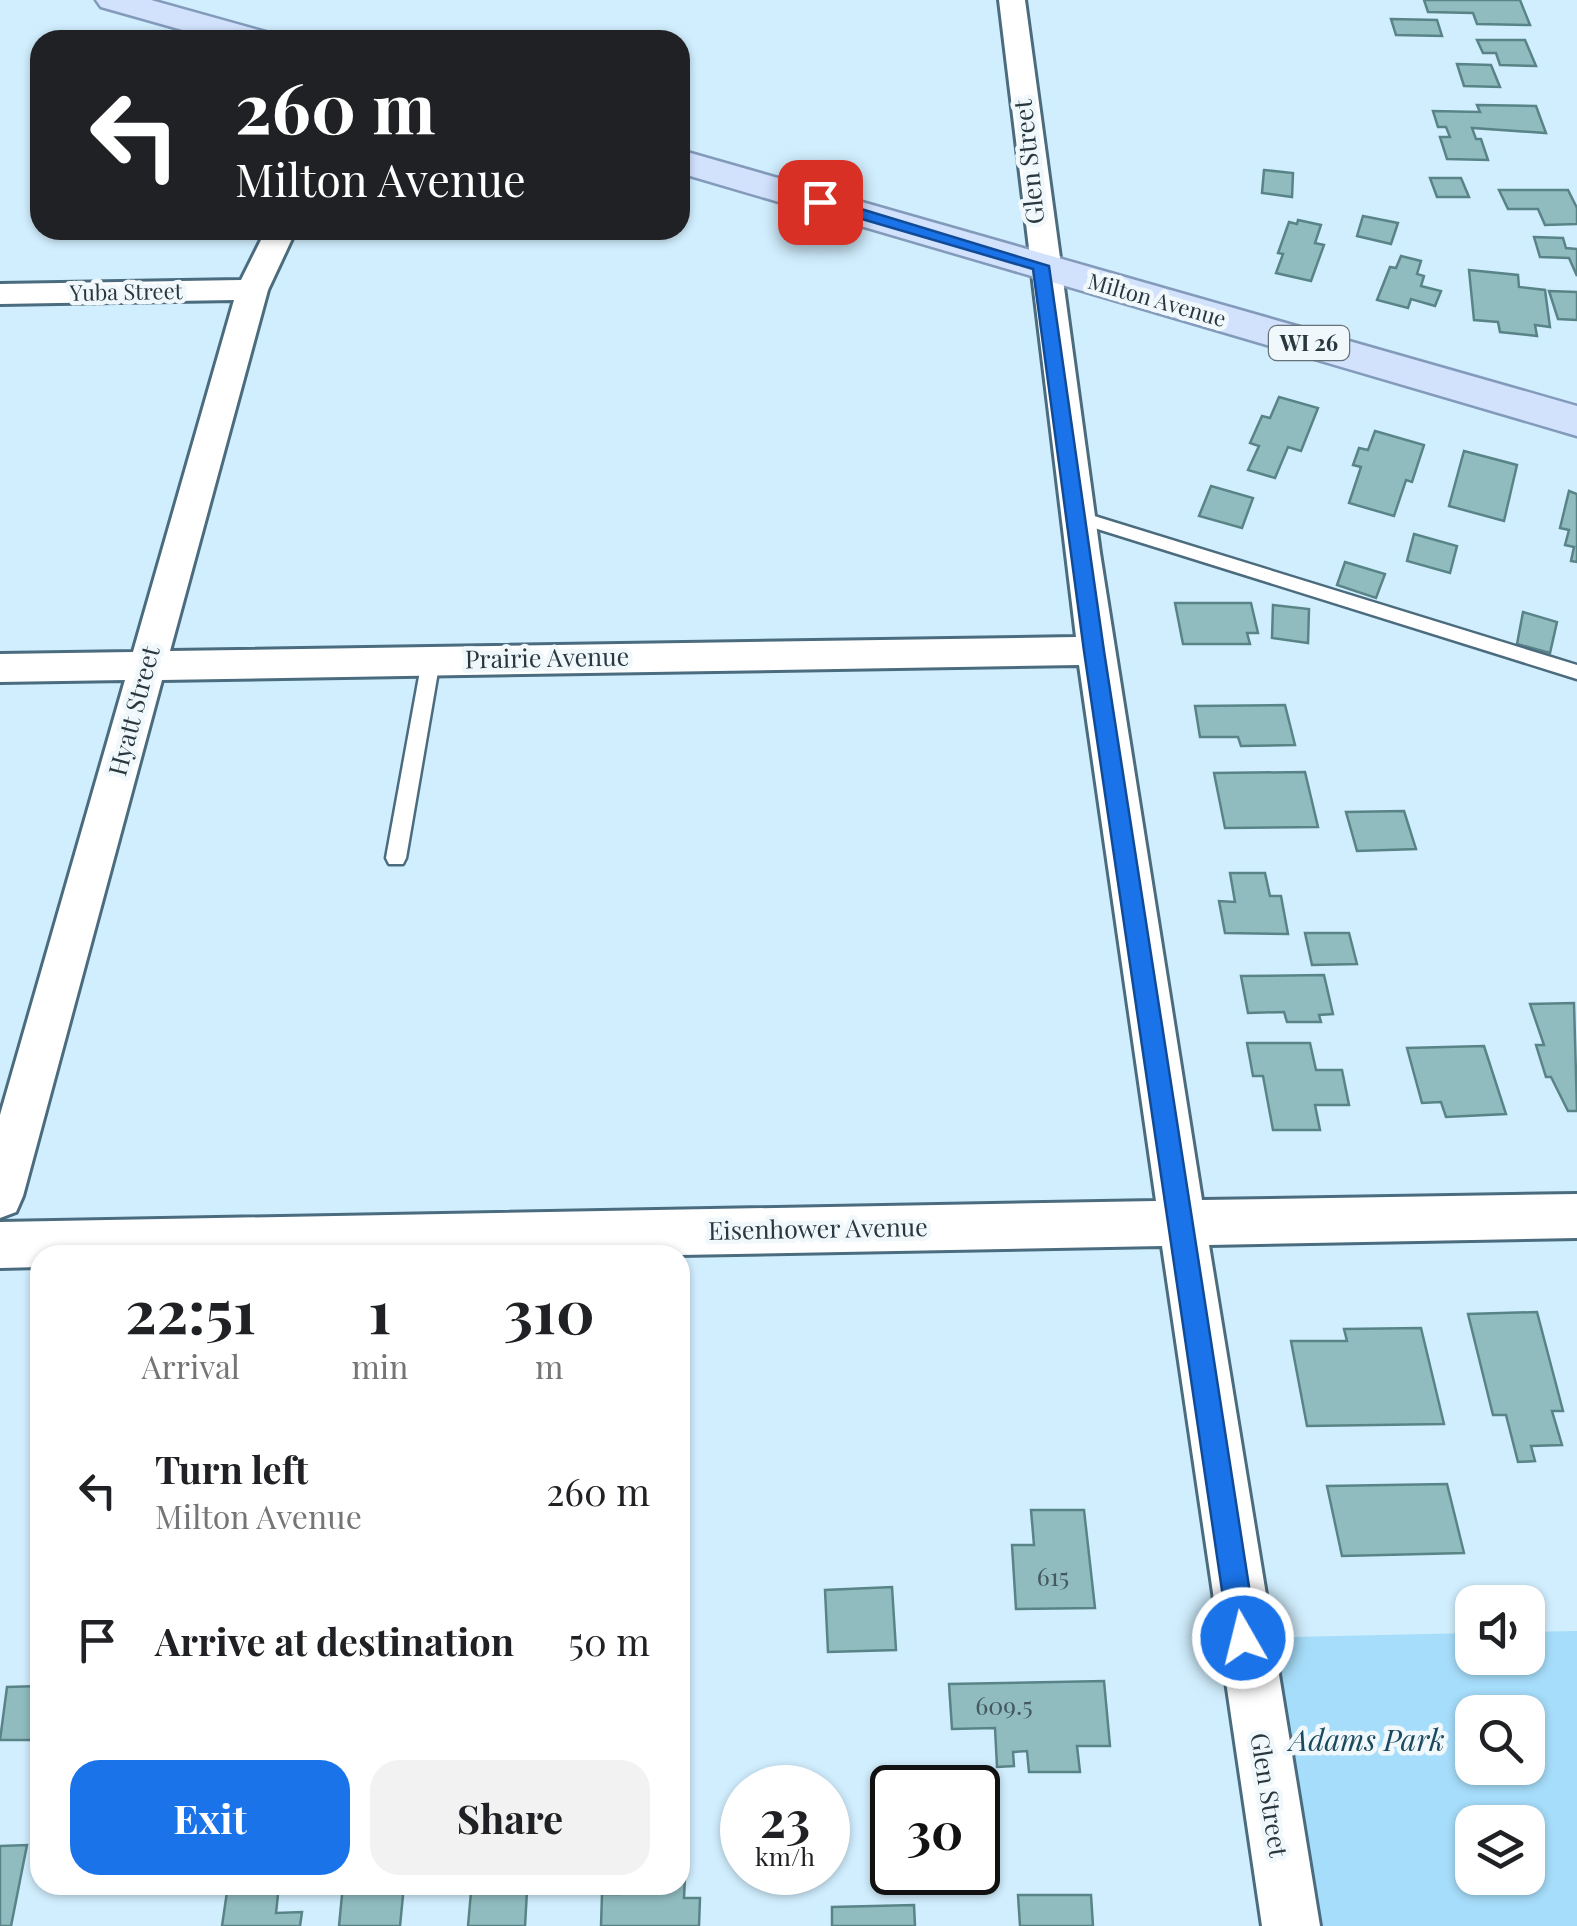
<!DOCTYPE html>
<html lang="en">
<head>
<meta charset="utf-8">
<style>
	:root { --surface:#fff; --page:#f2f2f2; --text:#202124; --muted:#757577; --accent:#1a73e8 }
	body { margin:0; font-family:"Playfair Display",serif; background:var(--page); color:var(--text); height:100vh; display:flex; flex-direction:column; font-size:38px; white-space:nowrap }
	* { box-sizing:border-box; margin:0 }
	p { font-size:32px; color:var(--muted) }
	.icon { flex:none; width:55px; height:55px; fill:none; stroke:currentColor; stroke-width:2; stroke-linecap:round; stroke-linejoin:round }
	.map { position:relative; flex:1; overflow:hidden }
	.details { position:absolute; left:30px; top:1245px; width:660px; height:650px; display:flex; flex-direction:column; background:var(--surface); border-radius:30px; box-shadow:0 2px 8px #0004 }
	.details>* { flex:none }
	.top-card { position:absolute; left:30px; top:30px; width:660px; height:210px; border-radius:30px; box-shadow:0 2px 8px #0004; background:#202124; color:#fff; overflow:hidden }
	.controls { position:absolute; left:1455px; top:1585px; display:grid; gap:20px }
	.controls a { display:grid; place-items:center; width:90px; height:90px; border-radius:20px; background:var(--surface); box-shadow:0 2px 8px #0004; font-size:50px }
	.speed { position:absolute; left:720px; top:1765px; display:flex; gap:20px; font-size:50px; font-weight:700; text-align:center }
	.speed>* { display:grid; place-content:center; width:130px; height:130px; border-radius:50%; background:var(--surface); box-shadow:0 2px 8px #0004; line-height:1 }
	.speed small { font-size:25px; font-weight:400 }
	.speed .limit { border:5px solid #111; border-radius:15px; background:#fff; color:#111 }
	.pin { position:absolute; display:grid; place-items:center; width:85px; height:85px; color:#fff; margin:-42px; border-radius:20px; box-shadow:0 5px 15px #0006 }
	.me { position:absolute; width:110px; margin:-55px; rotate:352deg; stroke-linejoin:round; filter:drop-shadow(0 0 8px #0008) }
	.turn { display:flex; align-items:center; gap:35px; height:210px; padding:0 40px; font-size:45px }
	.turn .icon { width:130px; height:130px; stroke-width:2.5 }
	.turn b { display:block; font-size:70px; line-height:85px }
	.eta { display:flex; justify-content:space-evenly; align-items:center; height:170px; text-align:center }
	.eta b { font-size:60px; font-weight:700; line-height:70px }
	.button { display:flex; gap:20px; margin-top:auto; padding:20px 40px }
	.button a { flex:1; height:115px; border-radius:30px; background:var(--accent); color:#fff; font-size:40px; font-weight:700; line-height:115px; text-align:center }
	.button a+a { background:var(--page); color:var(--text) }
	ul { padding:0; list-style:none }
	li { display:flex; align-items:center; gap:30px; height:150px; padding:0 40px }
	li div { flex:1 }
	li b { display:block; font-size:38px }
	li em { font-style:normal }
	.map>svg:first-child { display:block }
</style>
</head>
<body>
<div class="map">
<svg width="1577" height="1926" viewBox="0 0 1577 1926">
	<rect width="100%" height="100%" fill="#d1eefe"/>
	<!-- green -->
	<path fill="#a6ddfa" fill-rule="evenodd" d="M1577,1631v295h-286l-48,-288 229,-5v25h56v-26zM1472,1712h56v56h-56zM1472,1822h56v56h-56z"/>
	<!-- building -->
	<g fill="#90bcbf" stroke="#598487" stroke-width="2.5">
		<polygon points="1424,0 1520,0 1530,25 1477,24 1473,13 1428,12"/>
		<polygon points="1391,19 1437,20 1442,36 1396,35"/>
		<polygon points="1477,40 1525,40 1536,66 1500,65 1496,53 1483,53"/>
		<polygon points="1457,64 1491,65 1500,87 1464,86"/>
		<polygon points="1477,105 1536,106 1546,133 1472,128 1476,139 1481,139 1488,160 1447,159 1440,137 1450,137 1446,127 1438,127 1433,111 1480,112"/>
		<polygon points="1264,170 1293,173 1292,197 1262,193"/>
		<polygon points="1430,178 1461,178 1469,197 1437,197"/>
		<polygon points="1499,190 1568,190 1577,208 1577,224 1545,225 1538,209 1508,209"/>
		<polygon points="1363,216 1398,223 1391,244 1357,236"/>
		<polygon points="1298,220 1321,225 1315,243 1324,245 1311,281 1276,273 1283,254 1278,253 1289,222 1297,224"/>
		<polygon points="1534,237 1563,238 1566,248 1577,249 1577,276 1569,258 1540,257"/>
		<polygon points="1401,256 1421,261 1417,274 1424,276 1421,286 1441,291 1435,306 1411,299 1408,308 1377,300 1390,267 1396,268"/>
		<polygon points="1469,270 1518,275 1519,287 1545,290 1550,327 1535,325 1537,336 1500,332 1498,322 1474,320"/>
		<polygon points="1549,291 1577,292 1577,320 1558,319"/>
		<polygon points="1279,397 1318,408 1301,451 1288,447 1275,478 1248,470 1259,446 1250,443 1262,416 1270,418"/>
		<polygon points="1375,431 1424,445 1412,482 1406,480 1394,516 1349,503 1361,467 1353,465 1359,448 1368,450"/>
		<polygon points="1464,451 1517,465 1504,521 1449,506"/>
		<polygon points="1211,486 1253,498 1242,528 1199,516"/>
		<polygon points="1569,491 1577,494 1577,562 1571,561 1574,547 1565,545 1569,530 1560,528"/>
		<polygon points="1414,534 1457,546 1450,573 1407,561"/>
		<polygon points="1345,562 1385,574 1376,598 1337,585"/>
		<polygon points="1175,603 1251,603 1258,633 1247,633 1250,644 1183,644"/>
		<polygon points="1273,605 1309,609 1308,643 1272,638"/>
		<polygon points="1523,612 1557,622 1550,653 1517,644"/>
		<polygon points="1285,705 1295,745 1241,746 1238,737 1200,737 1195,706"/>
		<polygon points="1305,772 1318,827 1225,828 1214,773"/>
		<polygon points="1404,811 1416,849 1357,851 1346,812"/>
		<polygon points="1230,873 1265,873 1270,896 1281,896 1288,934 1225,933 1219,901 1235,902"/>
		<polygon points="1305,933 1349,933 1357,964 1312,965"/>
		<polygon points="1324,975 1333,1014 1319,1015 1321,1022 1287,1022 1284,1012 1248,1013 1241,976"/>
		<polygon points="1574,1003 1577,1111 1568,1111 1551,1077 1546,1077 1536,1045 1544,1045 1530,1004"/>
		<polygon points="1247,1043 1310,1043 1316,1070 1342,1070 1349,1105 1315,1105 1320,1130 1273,1130 1263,1076 1253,1076"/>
		<polygon points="1484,1046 1506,1114 1446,1117 1441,1102 1422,1103 1407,1048"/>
		<polygon points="1537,1312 1563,1411 1552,1411 1562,1445 1531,1446 1535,1461 1518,1462 1506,1415 1493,1415 1468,1314"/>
		<polygon points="1421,1328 1444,1424 1307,1426 1291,1341 1347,1341 1344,1329"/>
		<polygon points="1447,1484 1464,1553 1342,1556 1327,1486"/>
		<polygon points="1031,1510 1084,1510 1095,1608 1016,1609 1012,1545 1034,1545"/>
		<polygon points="892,1587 896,1650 828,1652 825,1590"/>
		<polygon points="1104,1681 1110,1746 1077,1746 1080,1772 1029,1772 1027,1751 1013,1752 1014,1766 997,1767 995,1728 952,1729 949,1684"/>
		<polygon points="40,1686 40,1740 0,1740 7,1687"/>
		<polygon points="27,1845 11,1926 0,1926 0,1846"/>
		<polygon points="680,1853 686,1853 684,1898 700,1898 699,1926 601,1926 602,1894 620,1894 620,1885 680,1885"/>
		<polygon points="228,1885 279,1885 276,1913 302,1912 300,1926 222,1926"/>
		<polygon points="343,1885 404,1885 400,1926 339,1926"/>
		<polygon points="527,1891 525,1926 468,1926 471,1892"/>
		<polygon points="1018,1895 1091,1895 1093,1926 1020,1926"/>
		<polygon points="914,1905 915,1926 832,1926 832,1907"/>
	</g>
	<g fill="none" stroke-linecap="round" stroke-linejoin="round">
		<defs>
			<g id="lane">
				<polygon points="1078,511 1577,665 1577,679 1072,521 1070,517"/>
				<polygon points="431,653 440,660 406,858 403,864 389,864 386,858 422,660"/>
			</g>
			<polygon id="street" points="999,0 1025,0 1100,553 1202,1200 1577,1194 1577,1238 1209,1245 1320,1926 1262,1926 1162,1246 680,1255 40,1255 40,1267 0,1268 0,1222 1156,1201 1079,665 162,680 23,1196 16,1212 0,1218 0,1115 125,680 0,682 0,654 133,652 234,300 0,304 0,284 241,280 266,230 296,230 268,290 170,651 1076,637"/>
			<g id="primary">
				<polygon points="96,0 151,0 269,33 274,40 218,40 101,7"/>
				<polygon points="680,150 1577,406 1577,436 680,173"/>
			</g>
		</defs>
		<!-- lane casing -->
		<use href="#lane" stroke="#4b6c7e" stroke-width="5"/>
		<!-- street casing -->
		<use href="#street" stroke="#4b6c7e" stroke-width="6"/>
		<!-- primary casing -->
		<use href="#primary" stroke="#839aba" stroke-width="5"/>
		<!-- lane -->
		<use href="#lane" fill="#fff" fill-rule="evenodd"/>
		<!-- street -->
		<use href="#street" fill="#fff" fill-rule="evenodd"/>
		<!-- primary -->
		<use href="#primary" fill="#d2e2fd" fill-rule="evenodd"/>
	</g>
	<!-- route -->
	<polygon fill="#1a73e8" stroke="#114b97" stroke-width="2.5" points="814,198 825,198 1049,266 1104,651 1257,1638 1253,1648 1243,1653 1233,1648 1229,1638 1084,651 1033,269 814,205"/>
	<g text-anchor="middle" stroke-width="9" stroke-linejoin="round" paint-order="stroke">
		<!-- far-street labels -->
		<g font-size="22" fill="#29373f" stroke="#f0f8fc">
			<text transform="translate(126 292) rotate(-1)" y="8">Yuba Street</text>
			<text transform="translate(1157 300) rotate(16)" y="8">Milton Avenue</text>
		</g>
		<!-- shield labels -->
		<rect fill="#f0f8fc" stroke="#657178" stroke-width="2.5" x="1269" y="326" width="80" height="34" rx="8"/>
		<g font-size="22" font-weight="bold" fill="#29373f">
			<text x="1309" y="351">WI 26</text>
		</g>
		<!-- street labels -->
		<g font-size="25" fill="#29373f" stroke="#f0f8fc">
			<text transform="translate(1029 162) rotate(-96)" y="9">Glen Street</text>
			<text transform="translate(547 658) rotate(-1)" y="9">Prairie Avenue</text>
			<text transform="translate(134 711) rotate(-75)" y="9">Hyatt Street</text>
			<text transform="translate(818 1229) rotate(-1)" y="9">Eisenhower Avenue</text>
			<text transform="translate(1269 1795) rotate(81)" y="9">Glen Street</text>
		</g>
		<!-- near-number labels -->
		<g font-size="25" fill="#43585f">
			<text x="1053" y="1586">615</text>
			<text x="1004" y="1715">609.5</text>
		</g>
		<!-- near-park labels -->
		<g font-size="30" font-style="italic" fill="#1b495e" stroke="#f0f8fc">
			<text x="1367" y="1751">Adams Park</text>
		</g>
	</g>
</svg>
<div class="controls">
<a><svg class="icon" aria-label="sound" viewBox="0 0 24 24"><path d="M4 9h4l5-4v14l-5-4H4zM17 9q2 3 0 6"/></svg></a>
<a><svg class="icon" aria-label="search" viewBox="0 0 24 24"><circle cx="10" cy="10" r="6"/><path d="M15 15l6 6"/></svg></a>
<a><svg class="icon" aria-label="layers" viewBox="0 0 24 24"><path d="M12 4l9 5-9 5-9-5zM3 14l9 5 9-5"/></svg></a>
</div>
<div class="speed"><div>23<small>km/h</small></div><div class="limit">30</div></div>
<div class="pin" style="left:820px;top:202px;background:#d93025"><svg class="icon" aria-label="arrive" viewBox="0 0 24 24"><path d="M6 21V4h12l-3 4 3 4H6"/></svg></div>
<svg class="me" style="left:1243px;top:1638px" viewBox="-20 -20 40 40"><circle r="17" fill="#1a73e8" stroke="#fff" stroke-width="3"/><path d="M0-11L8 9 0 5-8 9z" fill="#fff"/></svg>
<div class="top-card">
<div class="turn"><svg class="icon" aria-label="left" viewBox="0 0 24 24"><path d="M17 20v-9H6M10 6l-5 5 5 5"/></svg><div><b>260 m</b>Milton Avenue</div></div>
</div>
<section class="details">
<div class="eta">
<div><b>22:51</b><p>Arrival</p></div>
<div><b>1</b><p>min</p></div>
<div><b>310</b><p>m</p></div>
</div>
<ul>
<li><svg class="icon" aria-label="left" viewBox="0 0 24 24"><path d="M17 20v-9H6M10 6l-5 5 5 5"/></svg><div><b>Turn left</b><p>Milton Avenue</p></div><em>260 m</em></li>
<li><svg class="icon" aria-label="arrive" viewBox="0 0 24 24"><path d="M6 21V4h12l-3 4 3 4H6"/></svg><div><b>Arrive at destination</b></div><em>50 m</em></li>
</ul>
<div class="button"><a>Exit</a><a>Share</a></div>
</section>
</div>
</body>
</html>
